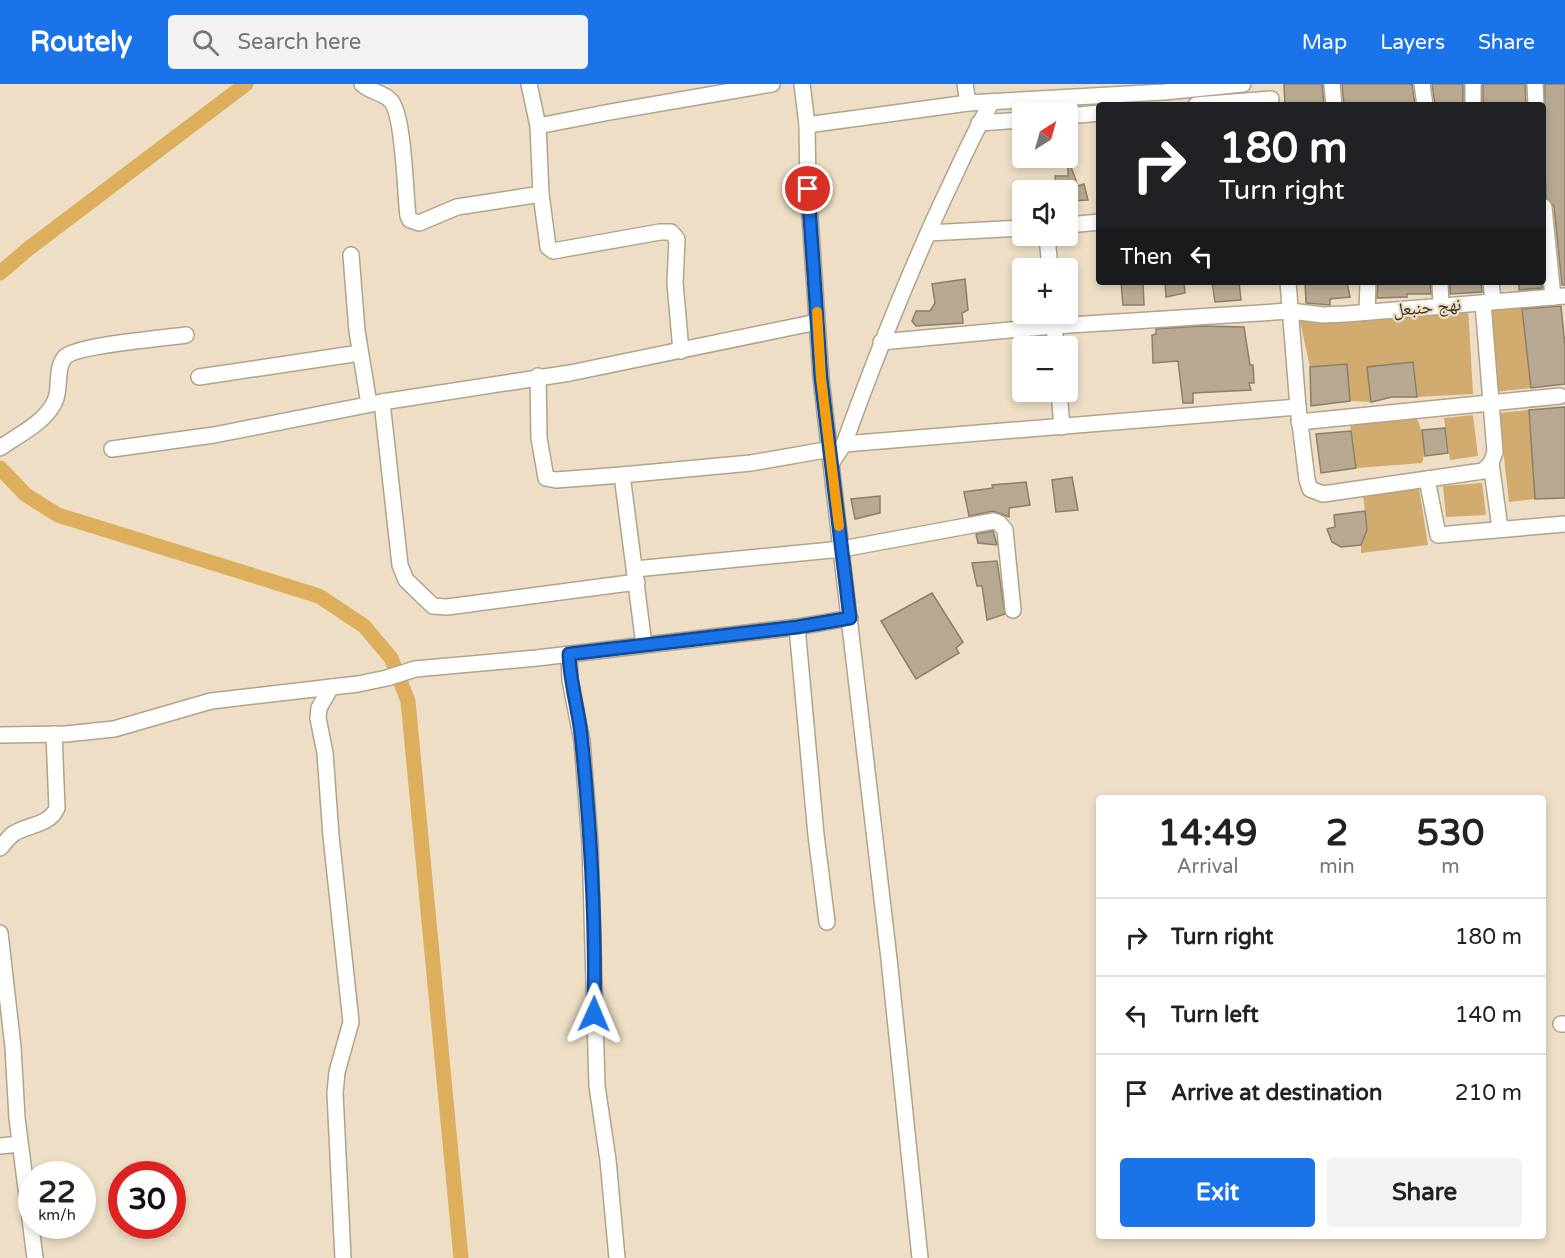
<!DOCTYPE html>
<html lang="en">
<head>
<meta charset="utf-8">
<style>
	:root { --surface:#fff; --page:#f2f2f2; --text:#222; --muted:#767676; --line:#e0e0e0; --accent:#1a73e8 }
	body { margin:0; font-family:"Varela Round","Noto Naskh Arabic",sans-serif; background:var(--page); color:var(--text); height:100vh; display:flex; flex-direction:column; font-size:22px; white-space:nowrap }
	* { box-sizing:border-box; margin:0 }
	p { font-size:20px; color:var(--muted) }
	.icon { flex:none; width:33px; height:33px; fill:none; stroke:currentColor; stroke-width:2; stroke-linecap:round; stroke-linejoin:round }
	.map { position:relative; flex:1; overflow:hidden }
	.details { position:absolute; left:1096px; top:711px; width:450px; height:444px; display:flex; flex-direction:column; background:var(--surface); border-radius:6px; box-shadow:0 3px 9px #0003 }
	.details>* { flex:none }
	.banner { position:absolute; left:1096px; top:18px; width:450px; height:183px; border-radius:6px; box-shadow:0 3px 9px #0003; background:#202124; color:#fff; overflow:hidden }
	.needle { width:39px; rotate:37deg }
	.fabs { position:absolute; left:1012px; top:18px; display:grid; gap:12px }
	.fabs a { display:grid; place-items:center; width:66px; height:66px; border-radius:6px; background:var(--surface); box-shadow:0 3px 9px #0003; font-size:30px }
	.speed { position:absolute; left:18px; top:1077px; display:flex; gap:12px; font-size:30px; font-weight:700; text-align:center }
	.speed>* { display:grid; place-content:center; width:78px; height:78px; border-radius:50%; background:var(--surface); box-shadow:0 3px 9px #0003; line-height:1 }
	.speed small { font-size:15px; font-weight:400 }
	.speed .limit { border:9px solid #d22; background:#fff; color:#111 }
	.pin { position:absolute; display:grid; place-items:center; width:51px; height:51px; color:#fff; margin:-26px; border:3px solid #fff; border-radius:50%; box-shadow:0 2px 6px #0007 }
	.me { position:absolute; width:66px; margin:-33px; rotate:1deg; stroke-linejoin:round; filter:drop-shadow(0 0 4px #0008) }
	.turn { display:flex; align-items:center; gap:21px; height:126px; padding:0 24px; font-size:27px }
	.turn .icon { width:78px; height:78px; stroke-width:2.5 }
	.turn b { display:block; font-size:42px; line-height:51px }
	.then { display:flex; align-items:center; height:57px; padding:0 24px; background:#0003; gap:12px; font-size:22px }
	.eta { display:flex; justify-content:space-evenly; align-items:center; height:102px; text-align:center }
	.eta b { font-size:36px; font-weight:700; line-height:42px }
	.cta { display:flex; gap:12px; margin-top:auto; padding:12px 24px }
	.cta a { flex:1; height:69px; border-radius:6px; background:var(--accent); color:#fff; font-size:24px; font-weight:700; line-height:69px; text-align:center }
	.cta a+a { background:var(--page); color:var(--text) }
	ul { padding:0; list-style:none }
	li { display:flex; align-items:center; gap:18px; height:78px; padding:0 24px; border-top:2px solid var(--line) }
	li div { flex:1 }
	li b { display:block; font-size:22px }
	li em { font-style:normal }
	header { display:flex; align-items:center; gap:36px; box-sizing:border-box; height:84px; padding:0 30px; background:var(--accent); color:#fff }
	header strong { font-size:28px }
	nav { display:flex; gap:33px; margin-inline-start:auto; font-size:21px }
	.search { width:420px; height:54px; background:var(--page); display:flex; align-items:center; gap:15px; box-sizing:border-box; padding:0 21px; border-radius:6px; color:var(--muted); font-size:22px }
	.map>svg:first-child { display:block }
</style>
</head>
<body>
<header>
<strong>Routely</strong>
<div class="search"><svg class="icon" aria-label="search" viewBox="0 0 24 24"><circle cx="10" cy="10" r="6"/><path d="M15 15l6 6"/></svg>Search here</div>
<nav><a>Map</a><a>Layers</a><a>Share</a></nav>
</header>
<div class="map">
<svg width="1565" height="1174" viewBox="0 0 1565 1174">
	<rect width="100%" height="100%" fill="#eddec5"/>
	<!-- green -->
	<g fill="#d0ab6d">
		<polygon points="1521,222 1531,304 1494,308 1487,224"/>
		<polygon points="1468,223 1473,310 1417,313 1412,278 1367,283 1371,318 1350,317 1347,280 1310,283 1300,237"/>
		<polygon points="1529,326 1535,415 1509,418 1499,329"/>
		<polygon points="1473,331 1478,372 1450,376 1444,334"/>
		<path d="M1417,335c6,13 10,30 5,44l-66,5 -6,-44z"/>
		<polygon points="1482,399 1486,431 1446,433 1443,402"/>
		<polygon points="1419,404 1428,461 1361,469 1361,461 1367,446 1363,410"/>
	</g>
	<g fill="none" stroke-linecap="round" stroke-linejoin="round">
		<!-- canal -->
		<g stroke="#ddaf5d" stroke-width="15">
			<polyline points="0,189 28,165 246,0"/>
			<polyline points="0,384 26,411 58,431 319,512 364,542 391,574 408,617 461,1174"/>
		</g>
	</g>
	<!-- building -->
	<g fill="#b7a891" stroke="#8c7e68" stroke-width="1.5">
		<polygon points="1284,0 1322,0 1324,21 1285,21"/>
		<polygon points="1342,0 1412,0 1415,21 1344,21"/>
		<polygon points="1432,0 1463,0 1463,21 1435,21"/>
		<polygon points="1483,0 1525,0 1526,21 1483,21"/>
		<polygon points="1545,0 1565,0 1565,201 1562,201 1554,122 1546,114 1544,57"/>
		<polygon points="1068,80 1070,80 1078,102 1084,100 1088,116 1068,117 1068,106 1057,106 1055,92 1068,92"/>
		<polygon points="965,195 968,226 962,229 963,239 916,242 912,237 916,227 930,227 935,219 932,200"/>
		<polygon points="1121,198 1143,198 1144,221 1123,221"/>
		<polygon points="1165,198 1184,198 1185,209 1166,213"/>
		<polygon points="1212,198 1239,198 1241,216 1215,218"/>
		<polygon points="1305,198 1347,198 1350,213 1330,215 1330,221 1306,219"/>
		<polygon points="1378,198 1430,198 1431,210 1407,210 1407,213 1377,214"/>
		<polygon points="1450,198 1481,198 1482,208 1450,210"/>
		<polygon points="1519,198 1542,198 1542,204 1519,206"/>
		<polygon points="1561,222 1565,261 1565,300 1531,304 1522,225"/>
		<polygon points="1201,242 1244,243 1250,281 1253,281 1254,299 1249,299 1251,306 1193,309 1193,319 1183,319 1178,277 1153,279 1152,251 1156,250 1156,245"/>
		<polygon points="1413,278 1417,313 1392,313 1371,318 1367,283"/>
		<polygon points="1347,280 1350,317 1311,322 1310,283"/>
		<polygon points="1565,323 1565,414 1535,415 1529,326"/>
		<polygon points="1445,344 1448,369 1425,372 1422,346"/>
		<polygon points="1351,347 1356,384 1321,389 1316,350"/>
		<polygon points="1072,393 1078,426 1056,428 1052,396"/>
		<polygon points="1026,398 1030,421 1009,424 1009,433 993,427 969,432 964,408 993,404 992,401"/>
		<polygon points="880,412 880,429 855,435 851,415"/>
		<polygon points="1365,427 1367,446 1361,461 1341,463 1332,458 1327,445 1335,443 1334,431"/>
		<polygon points="993,447 997,461 978,459 976,450"/>
		<polygon points="997,477 1005,530 987,536 982,502 977,502 972,479"/>
		<polygon points="932,509 963,558 956,564 959,569 916,595 881,537"/>
	</g>
	<g fill="none" stroke-linecap="round" stroke-linejoin="round">
		<defs>
			<g id="minor">
				<path d="M362,0c8,8 20,8 28,16 14,12 15,93 18,116l2,4 9,3 38,-16 84,-13 -3,-68 72,-14 162,-28"/>
				<polyline points="529,0 538,42"/>
				<polyline points="802,0 807,41 808,105 821,294 889,875 920,1174"/>
				<polyline points="965,0 968,19"/>
				<polyline points="1332,0 1334,21"/>
				<polyline points="1422,0 1425,21"/>
				<polyline points="1473,0 1473,21"/>
				<polyline points="1535,0 1536,21"/>
				<polyline points="1196,21 1271,15"/>
				<polyline points="1068,32 1100,29"/>
				<polyline points="979,39 1023,36"/>
				<polyline points="807,41 968,19 1164,8 1243,0"/>
				<polyline points="541,110 548,163 553,167 660,148 671,148 677,155 675,199 681,267"/>
				<polyline points="1544,123 1553,213"/>
				<polyline points="1068,141 1100,138"/>
				<polyline points="928,149 1023,144"/>
				<polyline points="1047,152 1050,184"/>
				<polyline points="351,171 357,247 369,320"/>
				<polyline points="1440,198 1441,222"/>
				<polyline points="1491,198 1493,217"/>
				<polyline points="1367,228 1368,198"/>
				<polyline points="1053,230 1056,262"/>
				<polyline points="881,258 1054,242 1290,227 1323,231 1346,230 1565,212"/>
				<polyline points="538,292 539,354 546,394 556,396 622,391"/>
				<polyline points="199,293 360,269"/>
				<polyline points="1059,308 1062,343"/>
				<polyline points="1298,323 1307,396 1310,405 1323,410 1483,387 1491,379 1495,368 1483,219"/>
				<polyline points="1299,338 1560,312"/>
				<path d="M844,360c30,-83 62,-164 99,-244 16,-33 30,-67 49,-98"/>
				<path d="M0,364c18,-13 46,-26 55,-47 6,-13 0,-33 10,-44 11,-12 101,-19 121,-22"/>
				<polyline points="112,365 214,351 382,318"/>
				<polyline points="832,378 844,360 1298,323 1288,198"/>
				<polyline points="1491,379 1500,444"/>
				<polyline points="1427,395 1438,451 1565,440"/>
				<polyline points="635,485 842,465 994,437 999,439 1005,446 1013,526"/>
				<polyline points="637,498 447,523 433,522 406,496 400,481 382,318 570,289 817,238"/>
				<polyline points="797,543 816,751 827,838"/>
				<polyline points="644,561 622,391 751,379 831,365"/>
				<polyline points="569,570 570,596 582,657 590,759 597,1002 608,1076 617,1174"/>
				<polyline points="331,603 319,624 318,634 325,669 331,752 351,938 337,988 335,1009 343,1174"/>
				<polyline points="0,651 66,650 114,645 211,617 358,600 387,594 415,585 537,574 797,543 850,534"/>
				<path d="M0,764c4,-4 8,-10 13,-14 15,-10 36,-8 44,-26l-3,-74"/>
				<polyline points="0,849 13,963 17,1034 35,1174"/>
				<polyline points="1561,940 1565,940"/>
				<polyline points="0,1062 20,1060"/>
			</g>
		</defs>
		<!-- minor casing -->
		<use href="#minor" stroke="#b2a38c" stroke-width="18"/>
		<!-- minor -->
		<use href="#minor" stroke="#fff" stroke-width="15"/>
	</g>
	<g fill="none" stroke-linecap="round" stroke-linejoin="round">
		<defs>
			<path id="route" d="M594,930c2,-90 -3,-180 -12,-270 -2,-30 -12,-59 -13,-90l228,-27 53,-9 -29,-240 -13,-189"/>
		</defs>
		<!-- route casing -->
		<use href="#route" stroke="#114b97" stroke-width="15"/>
		<!-- route -->
		<use href="#route" stroke="#1a73e8" stroke-width="10"/>
		<!-- slow -->
		<polyline stroke="#f59e0b" stroke-width="10" points="817,228 821,294 839,442"/>
	</g>
	<g text-anchor="middle" stroke-width="4.5" stroke-linejoin="round" paint-order="stroke">
		<!-- street labels -->
		<g font-size="18" fill="#383228" stroke="#eddec5">
			<text transform="translate(1427 223) rotate(-5)" y="6">نهج حنبعل</text>
		</g>
	</g>
</svg>
<div class="fabs">
<a><svg class="needle" viewBox="-14 -14 28 28"><path d="M0-13l5 13h-10z" fill="#e53935"/><path d="M0 13l5-13h-10z" fill="#767676"/></svg></a>
<a><svg class="icon" aria-label="sound" viewBox="0 0 24 24"><path d="M4 9h4l5-4v14l-5-4H4zM17 9q2 3 0 6"/></svg></a>
<a>+</a>
<a>−</a>
</div>
<div class="speed"><div>22<small>km/h</small></div><div class="limit">30</div></div>
<div class="pin" style="left:808px;top:105px;background:#d93025"><svg class="icon" aria-label="arrive" viewBox="0 0 24 24"><path d="M6 21V4h12l-3 4 3 4H6"/></svg></div>
<svg class="me" style="left:594px;top:930px" viewBox="-20 -20 40 40"><path d="M0-17L14 15 0 8-14 15z" fill="#1a73e8" stroke="#fff" stroke-width="4"/></svg>
<div class="banner">
<div class="turn"><svg class="icon" aria-label="right" viewBox="0 0 24 24"><path d="M7 20v-9h11M14 6l5 5-5 5"/></svg><div><b>180 m</b>Turn right</div></div>
<div class="then">Then<svg class="icon" aria-label="left" viewBox="0 0 24 24"><path d="M17 20v-9H6M10 6l-5 5 5 5"/></svg></div>
</div>
<section class="details">
<div class="eta">
<div><b>14:49</b><p>Arrival</p></div>
<div><b>2</b><p>min</p></div>
<div><b>530</b><p>m</p></div>
</div>
<ul>
<li><svg class="icon" aria-label="right" viewBox="0 0 24 24"><path d="M7 20v-9h11M14 6l5 5-5 5"/></svg><div><b>Turn right</b></div><em>180 m</em></li>
<li><svg class="icon" aria-label="left" viewBox="0 0 24 24"><path d="M17 20v-9H6M10 6l-5 5 5 5"/></svg><div><b>Turn left</b></div><em>140 m</em></li>
<li><svg class="icon" aria-label="arrive" viewBox="0 0 24 24"><path d="M6 21V4h12l-3 4 3 4H6"/></svg><div><b>Arrive at destination</b></div><em>210 m</em></li>
</ul>
<div class="cta"><a>Exit</a><a>Share</a></div>
</section>
</div>
</body>
</html>
